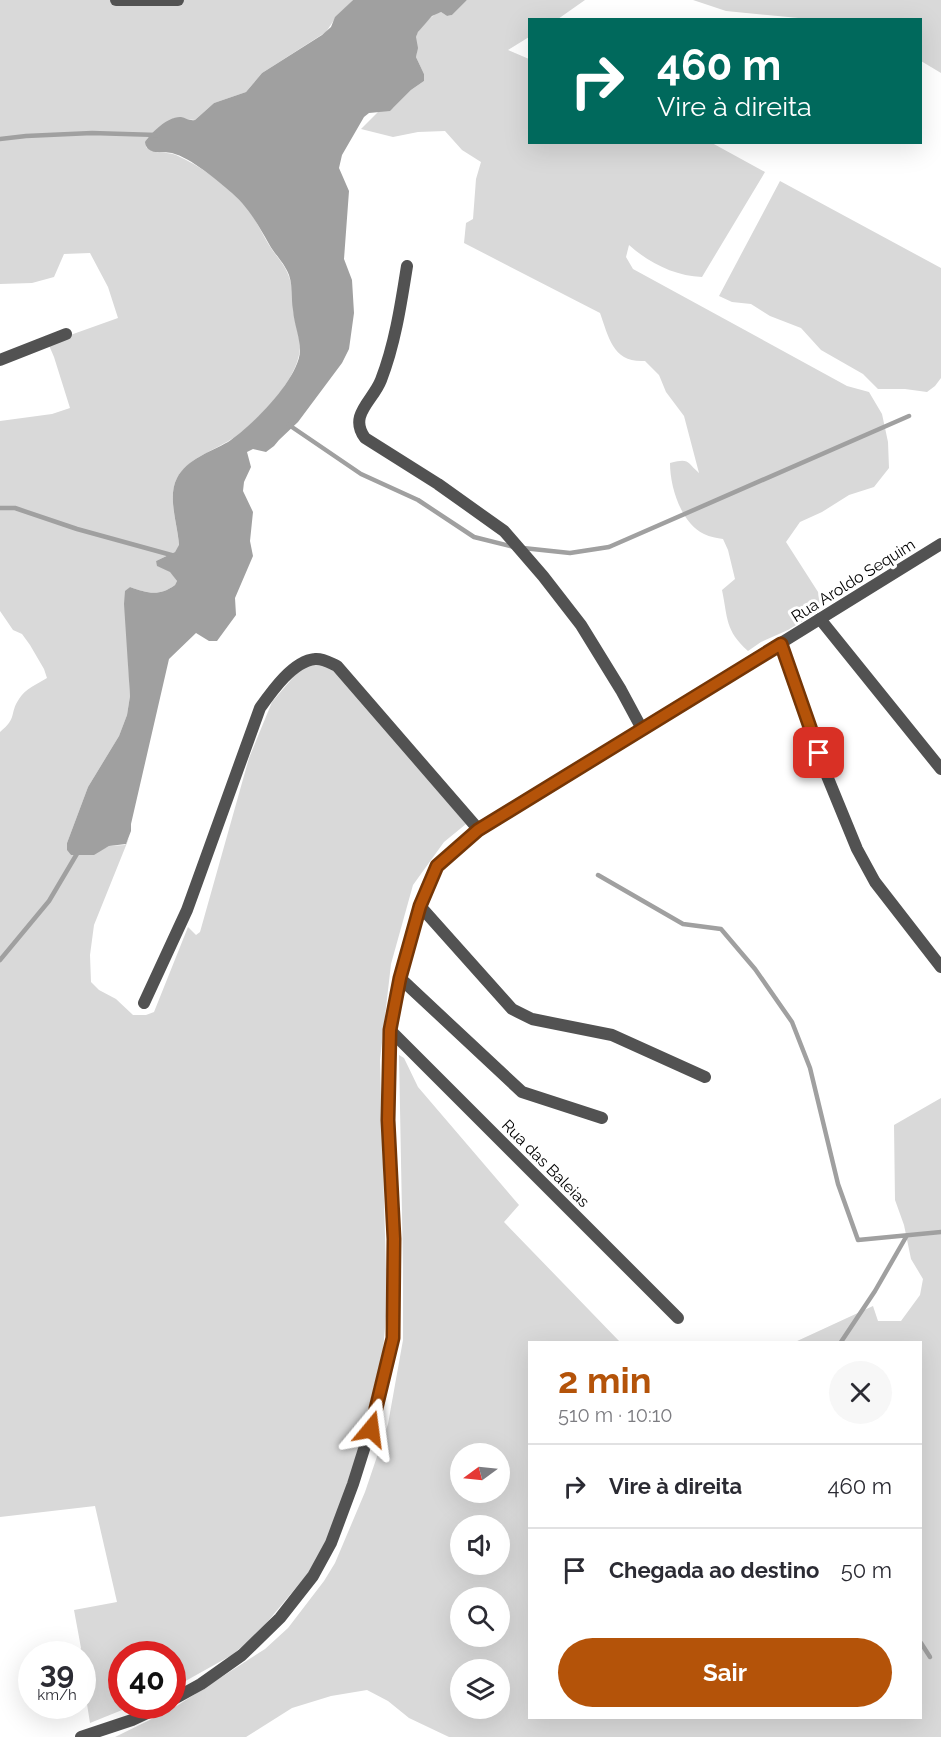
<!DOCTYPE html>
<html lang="pt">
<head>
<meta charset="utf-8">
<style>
	:root { --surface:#fff; --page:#f7f7f7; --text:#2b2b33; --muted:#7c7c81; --line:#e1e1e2; --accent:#b45309 }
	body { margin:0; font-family:Raleway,sans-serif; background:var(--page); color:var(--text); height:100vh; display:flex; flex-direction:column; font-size:22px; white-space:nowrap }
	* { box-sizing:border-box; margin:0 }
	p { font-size:20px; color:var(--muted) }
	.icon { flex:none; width:33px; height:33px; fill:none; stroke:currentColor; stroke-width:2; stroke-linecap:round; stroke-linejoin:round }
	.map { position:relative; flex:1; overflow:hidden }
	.side { position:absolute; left:528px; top:1341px; width:394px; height:378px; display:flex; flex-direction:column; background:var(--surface); border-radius:0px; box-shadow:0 6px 24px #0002 }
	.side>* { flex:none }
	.top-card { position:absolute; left:528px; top:18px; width:394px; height:126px; border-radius:0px; box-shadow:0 6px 24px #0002; background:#00695c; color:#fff; overflow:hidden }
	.needle { width:39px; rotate:255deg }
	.tools { position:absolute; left:450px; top:1443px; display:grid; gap:12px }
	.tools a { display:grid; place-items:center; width:60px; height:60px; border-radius:50%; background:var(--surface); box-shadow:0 6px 24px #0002; font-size:30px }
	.speed { position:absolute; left:18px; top:1641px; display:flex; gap:12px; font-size:30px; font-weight:700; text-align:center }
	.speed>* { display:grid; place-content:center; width:78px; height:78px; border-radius:50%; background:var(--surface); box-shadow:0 6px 24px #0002; line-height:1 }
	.speed small { font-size:15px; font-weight:400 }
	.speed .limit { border:9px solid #d22; background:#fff; color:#111 }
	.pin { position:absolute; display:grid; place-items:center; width:51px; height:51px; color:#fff; margin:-26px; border-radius:12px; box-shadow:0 3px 9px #0006 }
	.me { position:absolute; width:66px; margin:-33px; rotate:16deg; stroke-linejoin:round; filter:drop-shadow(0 0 4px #0008) }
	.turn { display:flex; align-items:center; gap:21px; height:126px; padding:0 30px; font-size:27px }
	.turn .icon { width:78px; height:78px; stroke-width:2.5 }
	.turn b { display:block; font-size:42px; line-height:51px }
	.round { display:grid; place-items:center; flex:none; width:63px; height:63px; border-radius:32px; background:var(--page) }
	.head { display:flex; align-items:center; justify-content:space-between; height:102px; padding:0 30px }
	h1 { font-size:36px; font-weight:700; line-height:45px; color:var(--accent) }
	.cta { display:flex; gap:12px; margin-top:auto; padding:12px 30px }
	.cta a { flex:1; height:69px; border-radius:36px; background:var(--accent); color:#fff; font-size:24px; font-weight:700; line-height:69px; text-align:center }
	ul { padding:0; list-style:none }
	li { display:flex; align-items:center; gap:18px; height:84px; padding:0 30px; border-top:2px solid var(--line) }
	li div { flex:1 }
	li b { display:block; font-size:22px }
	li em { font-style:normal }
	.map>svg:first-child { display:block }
</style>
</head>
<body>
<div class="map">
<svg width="941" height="1737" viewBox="0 0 941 1737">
	<rect width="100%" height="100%" fill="#fff"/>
	<!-- green -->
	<g fill="#d9d9d9" fill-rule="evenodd">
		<path d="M0,0h353l-17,17 -10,15 -64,41 -16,19 -32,11 -19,17 -21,-2 -27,21 -1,8c9,8 20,4 30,8 23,10 49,29 66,47 12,13 18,28 27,43 10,16 19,21 23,43 2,9 0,18 2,27 2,12 8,28 5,40 -6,29 -38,61 -60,79 -19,15 -50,22 -62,44 -10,19 1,47 2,68l-4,6 -19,9 2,5 12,5 7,10 -2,4c-16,12 -28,8 -45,2l-5,5 5,104 -3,19 -8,21 -31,51 -21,56 4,12h21l17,-9 16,-1 4,-7 -35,87 -4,30 1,27 8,8 17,9 17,16h13l8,-3 34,-85 8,8 4,-3 49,-174 23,-56 30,-35 27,-6 137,163 -22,18 -31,43 -22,79 -11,96 7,245 -4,45 -26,105 -24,73 -23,43 -52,62 -26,22 -59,33 -1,-34h-50v52h10l-42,17 -7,-44 -1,-25h-4l3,-6 -7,-38 43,-8 -22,-96 -95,11v-785c18,-15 9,-18 19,-33 6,-10 18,-15 28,-21l-3,-9 -14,-24 -8,-11 -9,-4 -13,-19v-190l52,-7 18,-6 -16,-51 -6,-14 70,-25 -10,-31 -18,-34 -26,1 -10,23 -22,6 -32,1z"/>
		<path d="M467,0h118l-27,19 -28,1 -1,17 -21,13 21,9 1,83 182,1 53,29 -63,105c-27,-1 -53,-14 -73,-32l-3,12 7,12 214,117 22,6 13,22 6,28 1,26 -15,19 -25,8 -27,17 -22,10 -14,20 41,64 -39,24 -27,12 -13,9c-23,-21 -20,-32 -26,-61l13,-11 -7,-29 -5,-11c-6,-1 -13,-2 -19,-5 -23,-11 -34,-47 -34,-71 20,-5 16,-1 29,10l-15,-57 -18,-24 -7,-17 -14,-14c-32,2 -36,-23 -45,-48l-136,-70 2,-20 7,-4 3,-40 5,-17 -19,-12 -17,-19 -27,1 -25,5 -32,-8 17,-17 15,-4 18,-18 13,-9v-7l-8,-17c2,-10 -1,-14 0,-20 2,-9 14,-19 21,-24l4,-1 6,4 5,-1z"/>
		<polygon points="693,0 941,0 941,73 921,61 921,20 809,19 726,11"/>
		<polygon points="780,181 941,268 941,378 935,386 927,392 905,389 878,389 863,374 821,350 801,328 770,316 751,304 732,302 719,296"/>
		<path d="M399,1055l5,3 14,29 101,118 -15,17 116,120h-90v376h391v-376h-126l78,-36 5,15h23l19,-26 3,-16 -12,-20 -7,-34 -9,-25 -1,-75 47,-27v639h-492l-40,-19 -21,-17 -21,-11 -36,6 -39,12 -46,29h-131l57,-28 93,-60 23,-21 36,-47 11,-18 30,-71 23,-68 15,-84v-73zM460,1454h40v38h-40zM460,1526h40v38h-40zM460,1598h40v38h-40zM460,1670h40v38h-40z"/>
	</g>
	<!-- water -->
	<path fill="#a0a0a0" d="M353,0h114l-15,15 -5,1 -6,-4 -9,4 -14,16 -2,5 2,11 -2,9 8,17v7l-13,9 -21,21 -21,2 -5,4 -22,38 -3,13 10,23 -5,68 8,21 2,33 -5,36 -7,14 -44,59 -19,18 -5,6 -8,6 -13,-3 -6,3 4,15 -7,15 -1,9 10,21 -3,29 3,15 -18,42 1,17 -19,26h-8l-13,-8 -27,26 -38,165v7l-5,13 -17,2 -15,9h-23l-4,-5v-7l21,-56 31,-51 8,-21 3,-19 -6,-92 1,-13 5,-4c17,6 29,10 45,-2l2,-4 -7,-9 -13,-6 -1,-5 19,-9 4,-7c-1,-20 -12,-48 -2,-67 10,-19 33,-26 51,-36 23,-15 71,-63 72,-91 0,-14 -6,-27 -7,-41 -2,-12 0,-23 -4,-35 -5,-13 -14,-20 -20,-31 -11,-19 -20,-36 -37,-51 -15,-13 -41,-35 -60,-40 -10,-2 -25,3 -27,-11 6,-9 23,-26 36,-25 5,1 8,4 14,3l19,-17 32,-11 16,-19 60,-38 9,-8 4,-10z"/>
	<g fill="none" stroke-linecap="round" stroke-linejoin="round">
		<!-- stream -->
		<g stroke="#a0a0a0" stroke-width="4.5">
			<polyline points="0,139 26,136 92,133 157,135"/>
			<polyline points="289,425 361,474 418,500 474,537 514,547"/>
			<polyline points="0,508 15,508 77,529 175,556"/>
			<polyline points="523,548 570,553 609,547 909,416"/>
			<polyline points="598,875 683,924 721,929 755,969 792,1022 810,1068 838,1184 858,1240 941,1232"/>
			<polyline points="0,960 49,901 78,852"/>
			<polyline points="841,1342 875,1291 906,1237"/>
			<polyline points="921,1643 930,1657"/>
		</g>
		<!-- minor -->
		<g stroke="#525252" stroke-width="12">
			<path d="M407,266c-6,38 -12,78 -26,114 -8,21 -33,35 -16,58l73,46 66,47 39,45 38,49 40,65 21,39"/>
			<polyline points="0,360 66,334"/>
			<polyline points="820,619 941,769"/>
			<polyline points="781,644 825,771 857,849 875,882 941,967"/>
			<polyline points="420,906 512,1009 532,1019 612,1035 705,1077"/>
			<polyline points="400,978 522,1092 602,1118"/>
			<path d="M144,1003l43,-93 73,-202c12,-17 33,-47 55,-49 8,-1 15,4 22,7l142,164"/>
			<polyline points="390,1030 678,1318"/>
		</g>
		<!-- tertiary -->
		<g stroke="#525252" stroke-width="12">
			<polyline points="116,0 178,0"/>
			<polyline points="172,1700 201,1684 242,1655 280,1618 313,1576 331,1543 353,1484 376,1411 393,1338 394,1239 388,1120 390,1030 400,978 420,906 437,865 479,830 941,544"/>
			<polyline points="81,1737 132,1720 162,1706"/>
		</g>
	</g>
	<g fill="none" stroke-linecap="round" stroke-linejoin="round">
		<defs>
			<polyline id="route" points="371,1429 393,1338 394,1239 388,1120 390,1030 400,978 420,906 437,866 478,830 781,644 819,753"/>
		</defs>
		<!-- route casing -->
		<use href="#route" stroke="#753606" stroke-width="15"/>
		<!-- route -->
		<use href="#route" stroke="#b45309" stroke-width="10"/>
	</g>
	<g text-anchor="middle" stroke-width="6" stroke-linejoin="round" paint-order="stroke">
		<!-- street labels -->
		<g font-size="16" fill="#000" stroke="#fff">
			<text transform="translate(853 580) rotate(-32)" y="6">Rua Aroldo Sequim</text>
			<text transform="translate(546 1163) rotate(45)" y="6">Rua das Baleias</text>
		</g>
	</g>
</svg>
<div class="tools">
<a><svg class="needle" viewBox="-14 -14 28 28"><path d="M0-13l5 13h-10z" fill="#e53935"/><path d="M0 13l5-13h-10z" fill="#7c7c81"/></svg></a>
<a><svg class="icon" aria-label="sound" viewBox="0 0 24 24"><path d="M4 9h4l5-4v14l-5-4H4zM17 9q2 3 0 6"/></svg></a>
<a><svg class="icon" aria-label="search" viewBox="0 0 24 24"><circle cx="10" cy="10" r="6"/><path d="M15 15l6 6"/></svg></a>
<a><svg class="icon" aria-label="layers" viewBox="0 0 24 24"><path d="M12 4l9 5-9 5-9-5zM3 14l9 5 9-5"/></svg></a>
</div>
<div class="speed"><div>39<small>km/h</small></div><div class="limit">40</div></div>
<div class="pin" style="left:819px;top:753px;background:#d93025"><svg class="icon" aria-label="arrive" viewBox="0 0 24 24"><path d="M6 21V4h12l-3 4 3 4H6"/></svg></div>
<svg class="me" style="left:371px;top:1429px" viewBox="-20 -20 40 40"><path d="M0-17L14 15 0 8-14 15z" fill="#b45309" stroke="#fff" stroke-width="4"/></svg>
<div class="top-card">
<div class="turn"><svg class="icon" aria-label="right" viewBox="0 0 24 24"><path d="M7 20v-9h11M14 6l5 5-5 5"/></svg><div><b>460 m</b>Vire à direita</div></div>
</div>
<section class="side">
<div class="head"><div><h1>2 min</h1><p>510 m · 10:10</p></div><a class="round"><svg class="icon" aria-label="close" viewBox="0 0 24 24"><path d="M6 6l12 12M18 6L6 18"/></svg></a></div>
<ul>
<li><svg class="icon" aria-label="right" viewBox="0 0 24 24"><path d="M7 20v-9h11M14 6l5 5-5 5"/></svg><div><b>Vire à direita</b></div><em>460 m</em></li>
<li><svg class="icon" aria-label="arrive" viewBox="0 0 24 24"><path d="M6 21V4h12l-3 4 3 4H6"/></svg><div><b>Chegada ao destino</b></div><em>50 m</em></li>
</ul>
<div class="cta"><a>Sair</a></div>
</section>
</div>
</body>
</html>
